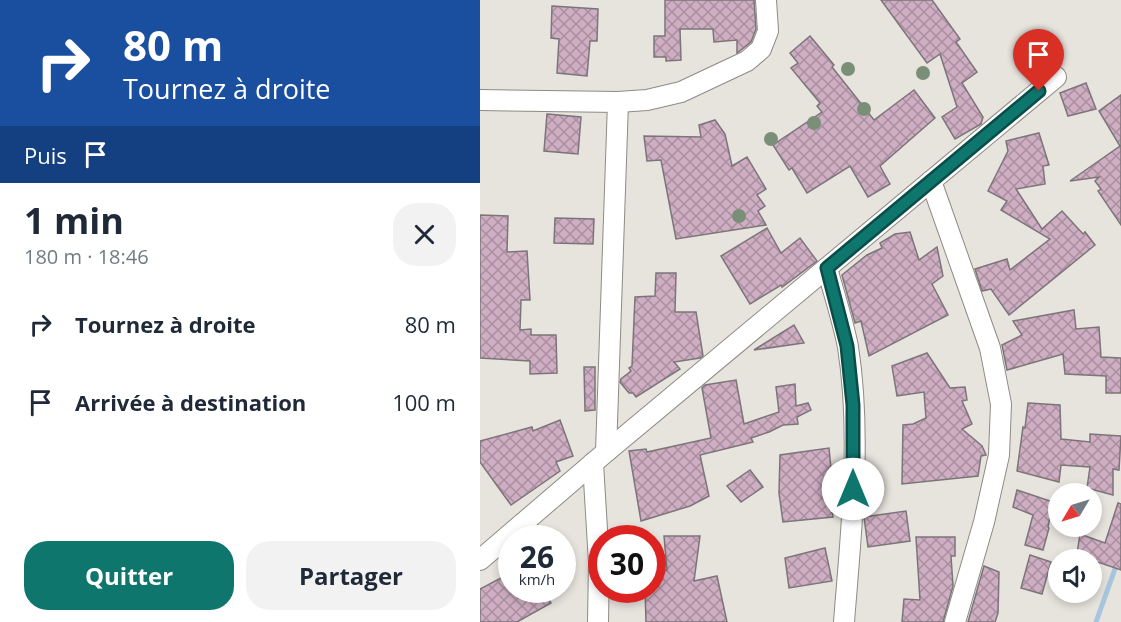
<!DOCTYPE html>
<html lang="fr">
<head>
<meta charset="utf-8">
<style>
	:root { --surface:#fff; --page:#f2f2f3; --text:#1f2937; --muted:#747a83; --accent:#0f766e }
	body { margin:0; font-family:"Open Sans",sans-serif; background:var(--page); color:var(--text); height:100vh; display:flex; flex-direction:column; font-size:22px; white-space:nowrap }
	* { box-sizing:border-box; margin:0 }
	p { font-size:20px; color:var(--muted) }
	.icon { flex:none; width:33px; height:33px; fill:none; stroke:currentColor; stroke-width:2; stroke-linecap:round; stroke-linejoin:round }
	.map { position:relative; flex:1; overflow:hidden }
	.sheet { display:flex; flex-direction:column; background:var(--surface); width:480px }
	.sheet>* { flex:none }
	.hud { background:#1a4fa0; color:#fff; overflow:hidden }
	.needle { width:39px; rotate:232deg }
	.tools { position:absolute; left:568px; top:483px; display:grid; gap:12px }
	.tools a { display:grid; place-items:center; width:54px; height:54px; border-radius:50%; background:var(--surface); box-shadow:0 3px 9px #0003; font-size:30px }
	.speed { position:absolute; left:18px; top:525px; display:flex; gap:12px; font-size:30px; font-weight:700; text-align:center }
	.speed>* { display:grid; place-content:center; width:78px; height:78px; border-radius:50%; background:var(--surface); box-shadow:0 3px 9px #0003; line-height:1 }
	.speed small { font-size:15px; font-weight:400 }
	.speed .limit { border:9px solid #d22; background:#fff; color:#111 }
	.pin { position:absolute; display:grid; place-items:center; width:51px; height:51px; color:#fff; margin:-62px -26px; border-radius:50% 50% 50% 0; rotate:-45deg; box-shadow:0 0 6px #0007 }
	.pin .icon { rotate:45deg }
	.me { position:absolute; width:66px; margin:-33px; rotate:0deg; stroke-linejoin:round; filter:drop-shadow(0 0 4px #0008) }
	.turn { display:flex; align-items:center; gap:21px; height:126px; padding:0 24px; font-size:27px }
	.turn .icon { width:78px; height:78px; stroke-width:2.5 }
	.turn b { display:block; font-size:42px; line-height:51px }
	.then { display:flex; align-items:center; height:57px; padding:0 24px; background:#0003; gap:12px; font-size:22px }
	.round { display:grid; place-items:center; flex:none; width:63px; height:63px; border-radius:24px; background:var(--page) }
	.summary { display:flex; align-items:center; justify-content:space-between; height:102px; padding:0 24px }
	h1 { font-size:36px; font-weight:700; line-height:45px }
	.primary-button { display:flex; gap:12px; margin-top:auto; padding:12px 24px }
	.primary-button a { flex:1; height:69px; border-radius:24px; background:var(--accent); color:#fff; font-size:24px; font-weight:700; line-height:69px; text-align:center }
	.primary-button a+a { background:var(--page); color:var(--text) }
	ul { padding:0; list-style:none }
	li { display:flex; align-items:center; gap:18px; height:78px; padding:0 24px }
	li div { flex:1 }
	li b { display:block; font-size:22px }
	li em { font-style:normal }
	main { display:flex; flex:1; min-height:0 }
	.map>svg:first-child { display:block }
</style>
</head>
<body>
<main>
<section class="sheet">
<div class="hud">
<div class="turn"><svg class="icon" aria-label="right" viewBox="0 0 24 24"><path d="M7 20v-9h11M14 6l5 5-5 5"/></svg><div><b>80 m</b>Tournez à droite</div></div>
<div class="then">Puis<svg class="icon" aria-label="arrive" viewBox="0 0 24 24"><path d="M6 21V4h12l-3 4 3 4H6"/></svg></div>
</div>
<div class="summary"><div><h1>1 min</h1><p>180 m · 18:46</p></div><a class="round"><svg class="icon" aria-label="close" viewBox="0 0 24 24"><path d="M6 6l12 12M18 6L6 18"/></svg></a></div>
<ul>
<li><svg class="icon" aria-label="right" viewBox="0 0 24 24"><path d="M7 20v-9h11M14 6l5 5-5 5"/></svg><div><b>Tournez à droite</b></div><em>80 m</em></li>
<li><svg class="icon" aria-label="arrive" viewBox="0 0 24 24"><path d="M6 21V4h12l-3 4 3 4H6"/></svg><div><b>Arrivée à destination</b></div><em>100 m</em></li>
</ul>
<div class="primary-button"><a>Quitter</a><a>Partager</a></div>
</section>
<div class="map">
<svg width="641" height="622" viewBox="0 0 641 622">
	<defs>
		<pattern id="building-cross-hatch" width="8" height="8" patternUnits="userSpaceOnUse" patternTransform="scale(1.5)"><rect width="8" height="8" fill="#cfaec3"/><path d="M0 0l8 8M0 8l8-8" fill="none" stroke="#a88e9e"/></pattern>
	</defs>
	<rect width="100%" height="100%" fill="#e7e3dd"/>
	<g fill="none" stroke-linecap="round" stroke-linejoin="round">
		<!-- stream -->
		<polyline stroke="#a7c6de" stroke-width="5" points="616,622 641,552"/>
	</g>
	<!-- building -->
	<g fill="url(#building-cross-hatch)" stroke="#7b7579" stroke-width="1.5">
		<polygon points="185,0 274,0 276,29 271,42 257,53 257,40 234,42 233,29 200,29 201,60 186,61 186,57 174,57 174,36 185,36"/>
		<polygon points="401,0 452,0 480,39 476,42 497,72 482,83 503,117 501,124 475,139 462,117 477,107 460,54 447,63"/>
		<polygon points="72,6 118,9 117,41 110,41 107,76 77,73 79,39 71,38"/>
		<polygon points="330,36 354,65 352,67 394,120 434,90 455,118 400,166 410,184 388,197 370,166 327,193 312,168 309,170 293,145 342,112 337,106 340,103 311,68 318,63 310,53"/>
		<polygon points="606,83 616,109 588,116 580,93"/>
		<polygon points="641,95 641,225 618,191 621,189 615,181 619,177 590,181 640,146 619,111"/>
		<polygon points="67,114 101,117 98,154 64,151"/>
		<polygon points="235,120 245,134 252,166 267,157 286,189 277,195 285,206 278,211 286,225 196,239 181,160 167,161 164,136 221,137 219,125"/>
		<polygon points="559,133 569,165 563,166 565,184 536,189 562,229 582,211 603,234 605,232 615,245 529,315 511,289 502,291 495,269 527,259 530,270 570,239 521,210 527,201 508,191 528,151 526,141"/>
		<polygon points="0,215 28,216 27,252 47,251 50,300 41,300 40,330 51,329 51,335 76,335 77,373 50,374 50,361 0,358"/>
		<polygon points="75,218 114,219 113,244 74,243"/>
		<polygon points="287,228 301,253 320,238 337,261 302,287 301,285 270,304 241,256"/>
		<polygon points="430,232 439,260 457,247 463,276 452,284 468,315 389,356 381,321 375,323 362,275 387,255 402,248 400,243 415,234"/>
		<polygon points="176,273 196,273 195,312 216,312 223,356 220,358 194,362 200,369 156,397 153,393 149,393 140,382 141,379 151,371 149,368 152,366 155,297 175,296"/>
		<polygon points="594,310 596,329 619,327 621,357 641,358 641,393 626,393 626,376 585,374 583,354 527,370 522,345 542,335 533,321"/>
		<polygon points="314,325 324,343 274,350"/>
		<polygon points="447,353 470,388 485,387 487,400 482,401 492,424 482,429 502,446 506,455 501,456 498,476 422,484 423,425 433,424 446,418 444,392 417,396 412,366"/>
		<polygon points="104,367 115,367 115,410 105,411"/>
		<polygon points="256,380 264,424 299,412 296,387 315,384 316,406 328,403 331,410 317,417 318,424 303,425 289,432 271,438 273,442 220,455 229,496 210,506 161,521 149,451 166,449 167,452 231,438 222,388 225,385"/>
		<polygon points="548,403 580,405 581,439 610,442 610,434 641,436 639,470 633,469 633,495 607,488 610,467 581,465 579,482 537,471 543,427 545,428"/>
		<polygon points="80,420 93,456 76,462 80,471 31,505 0,462 0,441 52,427 53,431"/>
		<polygon points="349,448 353,489 348,489 353,517 303,522 299,493 300,455"/>
		<polygon points="270,470 283,487 261,502 247,486"/>
		<polygon points="537,490 573,502 568,527 569,528 563,550 545,545 553,515 533,507"/>
		<polygon points="638,503 641,504 641,570 612,560 596,560 600,534 625,543"/>
		<polygon points="426,511 430,541 388,547 384,517"/>
		<polygon points="184,536 220,536 214,581 237,576 247,622 166,622 165,590 172,590 172,570 187,570"/>
		<polygon points="436,537 475,537 475,556 471,556 473,586 463,622 422,622 424,599 440,600"/>
		<polygon points="345,548 352,581 309,588 305,558"/>
		<polygon points="550,555 571,562 562,594 541,588"/>
		<polygon points="504,566 519,572 518,613 515,622 488,622"/>
		<polygon points="32,572 32,590 63,590 71,603 37,622 0,622 0,589"/>
	</g>
	<g fill="none" stroke-linecap="round" stroke-linejoin="round">
		<defs>
			<g id="street">
				<polyline points="0,100 138,102 167,100 201,92 267,61 281,49 288,31 286,0"/>
				<polyline points="451,181 510,348 521,404 519,455 504,522 475,622"/>
				<path d="M347,268c7,26 16,53 21,79 14,90 3,185 -4,275"/>
				<polyline points="126,452 138,102"/>
				<polyline points="113,463 119,563 118,622"/>
				<polyline points="0,560 126,452 576,77"/>
			</g>
		</defs>
		<!-- street casing -->
		<use href="#street" stroke="#8e8b85" stroke-width="22"/>
		<!-- street -->
		<use href="#street" stroke="#fff" stroke-width="20"/>
	</g>
	<!-- trees -->
	<g fill="#798f78">
		<circle cx="368" cy="69" r="7"/>
		<circle cx="443" cy="73" r="7"/>
		<circle cx="384" cy="109" r="7"/>
		<circle cx="334" cy="123" r="7"/>
		<circle cx="291" cy="139" r="7"/>
		<circle cx="259" cy="216" r="7"/>
	</g>
	<g fill="none" stroke-linecap="round" stroke-linejoin="round">
		<defs>
			<polyline id="route" points="373,489 373,405 367,346 347,268 559,91"/>
		</defs>
		<!-- route casing -->
		<use href="#route" stroke="#0a4d48" stroke-width="15"/>
		<!-- route -->
		<use href="#route" stroke="#0f766e" stroke-width="10"/>
	</g>
</svg>
<div class="tools">
<a><svg class="needle" viewBox="-14 -14 28 28"><path d="M0-13l5 13h-10z" fill="#e53935"/><path d="M0 13l5-13h-10z" fill="#747a83"/></svg></a>
<a><svg class="icon" aria-label="sound" viewBox="0 0 24 24"><path d="M4 9h4l5-4v14l-5-4H4zM17 9q2 3 0 6"/></svg></a>
</div>
<div class="speed"><div>26<small>km/h</small></div><div class="limit">30</div></div>
<div class="pin" style="left:559px;top:91px;background:#d93025"><svg class="icon" aria-label="arrive" viewBox="0 0 24 24"><path d="M6 21V4h12l-3 4 3 4H6"/></svg></div>
<svg class="me" style="left:373px;top:489px" viewBox="-20 -20 40 40"><circle r="19" fill="#fff"/><path d="M0-13L10 11 0 6-10 11z" fill="#0f766e"/></svg>
</div>
</main>
</body>
</html>
